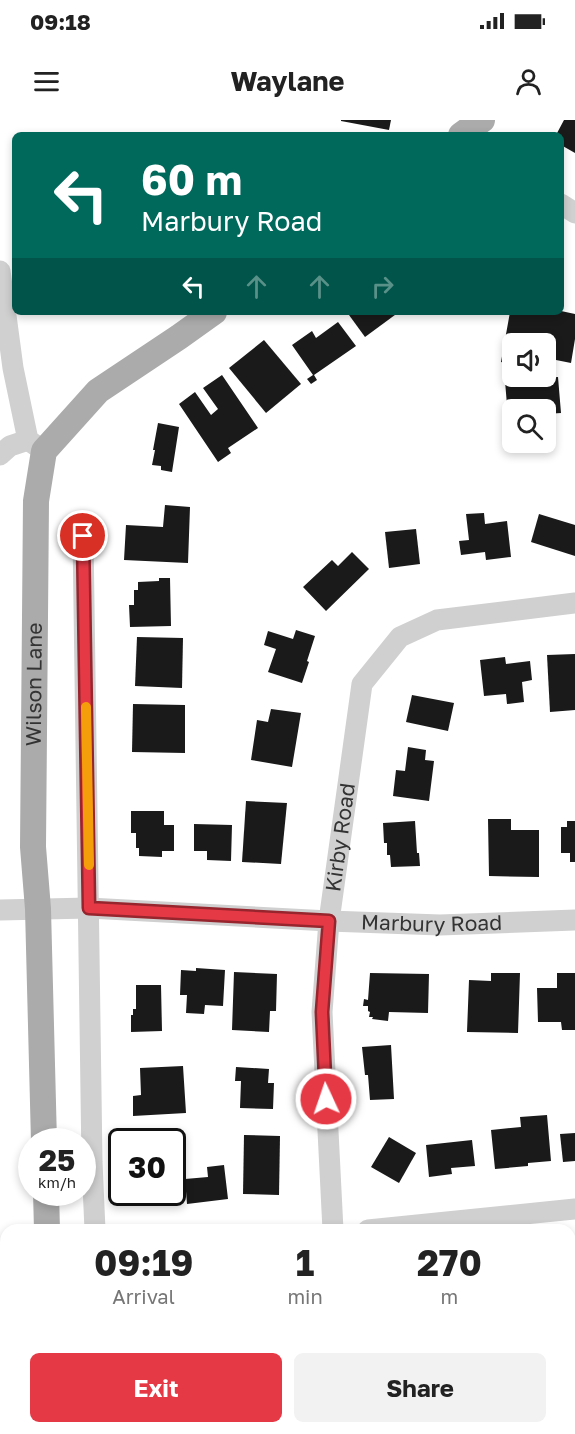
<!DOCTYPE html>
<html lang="en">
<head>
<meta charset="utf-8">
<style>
	:root { --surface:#fff; --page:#f2f2f2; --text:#222; --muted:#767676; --accent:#e63946 }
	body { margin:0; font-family:"Golos Text",sans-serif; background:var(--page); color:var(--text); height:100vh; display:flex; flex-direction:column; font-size:22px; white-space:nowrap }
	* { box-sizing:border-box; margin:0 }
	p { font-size:20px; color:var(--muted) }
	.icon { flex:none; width:33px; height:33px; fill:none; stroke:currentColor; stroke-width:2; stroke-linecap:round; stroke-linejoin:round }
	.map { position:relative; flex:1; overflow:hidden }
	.side { position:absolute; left:0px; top:1104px; width:576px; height:210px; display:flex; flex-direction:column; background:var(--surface); border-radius:18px 18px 0 0; box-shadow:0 3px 9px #0003 }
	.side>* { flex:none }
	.guide { position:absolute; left:12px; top:12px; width:552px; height:183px; border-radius:9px; box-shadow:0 3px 9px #0003; background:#00695c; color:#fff; overflow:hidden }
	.tools { position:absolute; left:502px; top:213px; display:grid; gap:12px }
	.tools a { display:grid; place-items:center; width:54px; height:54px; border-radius:9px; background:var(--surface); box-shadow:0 3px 9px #0003; font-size:30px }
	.speed { position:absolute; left:18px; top:1008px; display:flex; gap:12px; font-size:30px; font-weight:700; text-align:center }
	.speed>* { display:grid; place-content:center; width:78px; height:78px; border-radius:50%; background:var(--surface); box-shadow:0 3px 9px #0003; line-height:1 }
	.speed small { font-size:15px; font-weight:400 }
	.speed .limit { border:3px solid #111; border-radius:9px; background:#fff; color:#111 }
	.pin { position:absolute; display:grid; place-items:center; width:51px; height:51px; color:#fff; margin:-26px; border:3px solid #fff; border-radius:50%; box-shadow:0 2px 6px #0007 }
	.me { position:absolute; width:66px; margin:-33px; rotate:357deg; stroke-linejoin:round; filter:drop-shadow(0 0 4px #0008) }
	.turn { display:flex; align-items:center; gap:21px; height:126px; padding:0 30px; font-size:27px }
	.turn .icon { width:78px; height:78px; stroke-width:2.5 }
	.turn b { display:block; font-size:42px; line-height:51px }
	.lanes { display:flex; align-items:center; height:57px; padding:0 30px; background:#0003; justify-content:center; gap:30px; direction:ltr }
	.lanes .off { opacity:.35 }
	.eta { display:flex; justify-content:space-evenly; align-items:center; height:102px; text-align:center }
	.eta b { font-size:36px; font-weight:700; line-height:42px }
	.primary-button { display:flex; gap:12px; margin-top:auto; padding:12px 30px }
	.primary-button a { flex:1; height:69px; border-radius:9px; background:var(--accent); color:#fff; font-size:24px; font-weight:700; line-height:69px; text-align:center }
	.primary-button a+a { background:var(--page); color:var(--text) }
	.status { display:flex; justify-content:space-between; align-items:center; height:42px; padding:0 30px; background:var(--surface); direction:ltr }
	.status svg { height:16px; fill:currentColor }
	header { display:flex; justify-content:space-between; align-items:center; height:78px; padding:0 30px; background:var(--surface); font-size:27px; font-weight:700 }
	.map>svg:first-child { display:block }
</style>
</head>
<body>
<div class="status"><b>09:18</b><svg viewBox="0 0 49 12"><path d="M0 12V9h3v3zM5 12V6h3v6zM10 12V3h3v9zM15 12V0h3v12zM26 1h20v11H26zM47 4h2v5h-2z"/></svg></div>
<header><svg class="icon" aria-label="menu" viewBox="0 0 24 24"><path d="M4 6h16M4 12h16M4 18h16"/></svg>Waylane<svg class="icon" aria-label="person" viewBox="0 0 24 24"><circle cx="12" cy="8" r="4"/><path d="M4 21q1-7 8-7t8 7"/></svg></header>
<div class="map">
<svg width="575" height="1314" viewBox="0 0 575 1314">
	<rect width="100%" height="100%" fill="#fff"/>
	<!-- building -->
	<g fill="#1a1a1a">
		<polygon points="341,0 391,0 389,10 341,1"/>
		<polygon points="564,0 575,0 575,33 561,25 561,15 556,15"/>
		<polygon points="561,191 575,194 575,219 571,243 546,238 546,224 513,224 513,245 501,242 510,192"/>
		<polygon points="353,192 399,192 365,217 349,195"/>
		<polygon points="338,202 356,226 314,255 317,260 311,264 307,259 313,255 292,225 312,211 316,218"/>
		<polygon points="264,220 301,264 266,293 229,248"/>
		<polygon points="222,255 258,308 228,328 231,333 218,342 179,284 195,272 211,295 218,289 203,268"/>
		<polygon points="558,257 561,293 546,294 546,290 532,290 532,283 507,285 505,261"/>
		<polygon points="158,303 179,307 172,352 161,350 161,346 152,345 155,330 153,330"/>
		<polygon points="165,385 190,387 188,443 124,440 126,405 163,407"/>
		<polygon points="484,393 485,404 507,401 511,437 486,440 485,432 461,435 459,421 469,420 466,394"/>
		<polygon points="539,394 575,405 575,436 531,422"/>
		<polygon points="416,409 420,444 389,448 385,412"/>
		<polygon points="352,432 369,449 326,491 303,467 332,440 338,446"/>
		<polygon points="159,458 170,458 171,506 130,507 129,485 134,485 134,470 138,470 138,462 159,461"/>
		<polygon points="296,510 315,516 307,541 309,542 302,563 268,552 276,529 264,525 268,511 293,519"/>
		<polygon points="137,517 183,518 182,568 135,566"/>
		<polygon points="575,534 575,590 550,592 547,535"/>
		<polygon points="505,537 506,544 530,541 532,560 522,562 524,582 507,584 506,574 484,576 480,540"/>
		<polygon points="412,575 454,583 448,611 406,602"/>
		<polygon points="133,584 185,585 185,633 132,632"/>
		<polygon points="271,589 301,593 292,647 251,640 257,600 268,602"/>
		<polygon points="408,627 426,630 425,640 434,641 429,681 393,676 396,650 405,651"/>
		<polygon points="246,681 287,683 281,744 242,742"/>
		<polygon points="131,691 164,691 164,705 174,705 174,731 162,731 162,737 139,736 139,728 136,728 136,713 131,713"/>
		<polygon points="488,699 511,699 511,710 539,710 539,757 489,756"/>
		<polygon points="415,701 417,733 419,733 420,746 391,747 390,735 387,735 387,723 384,723 383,703"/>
		<polygon points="567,701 575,701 575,742 570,742 570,733 561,733 561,707 567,707"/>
		<polygon points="194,704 232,705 231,741 207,740 207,731 194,731"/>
		<polygon points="196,848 225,850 223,886 205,885 204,894 186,893 187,875 180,875 181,850 196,851"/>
		<polygon points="234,852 277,854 276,891 270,891 269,912 232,910"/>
		<polygon points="370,853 429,854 428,893 389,892 388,901 372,899 373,897 369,897 370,892 368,891 368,886 363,886 364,879 368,880"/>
		<polygon points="491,853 520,853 518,913 467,912 469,860 491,861"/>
		<polygon points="557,853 575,853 575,910 562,910 561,902 538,902 537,868 557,868"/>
		<polygon points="136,865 161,865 162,911 131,912 131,895 133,895 133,889 136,889"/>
		<polygon points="391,925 394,979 370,980 368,955 365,955 362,927"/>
		<polygon points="183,946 186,993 133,996 133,976 141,975 140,948"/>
		<polygon points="236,947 269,949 268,963 274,963 273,989 240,988 241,961 235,961"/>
		<polygon points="547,995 551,1041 528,1043 528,1046 495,1049 491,1010 521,1007 520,997"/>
		<polygon points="575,1013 575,1041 563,1042 560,1014"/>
		<polygon points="244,1015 280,1016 279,1075 243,1074"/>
		<polygon points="389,1017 416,1033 399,1063 371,1047"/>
		<polygon points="472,1020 475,1046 451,1048 452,1054 429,1057 426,1025"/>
		<polygon points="224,1045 228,1079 187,1084 185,1059 208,1057 207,1047"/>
		<polygon points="134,1072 172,1072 172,1082 134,1081"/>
		<polygon points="570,1139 575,1139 575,1176 570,1177"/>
		<rect x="570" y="1261" width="5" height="30"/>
		<polygon points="193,1309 193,1314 147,1314 147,1312"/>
		<polygon points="290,1310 291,1314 238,1314 238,1312"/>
	</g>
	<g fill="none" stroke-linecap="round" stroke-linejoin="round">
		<!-- minor -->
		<g stroke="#d0d0d0" stroke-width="21">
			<polyline points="561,84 575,93"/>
			<polyline points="0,151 13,248 28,320 44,331"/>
			<polyline points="0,335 10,326 28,320"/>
			<polyline points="83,416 92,1042 95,1110"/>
			<path id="s1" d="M0,790l89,-2 240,13 111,4 135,-5"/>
			<path id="s2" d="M333,1110l-11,-218 7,-91 33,-237 38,-47 37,-17 138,-17"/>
			<polyline points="368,1110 575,1089"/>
			<polyline points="105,1308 105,1314"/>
			<polyline points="342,1308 342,1314"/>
		</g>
		<!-- major -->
		<g stroke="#ababab" stroke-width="26">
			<polyline points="461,15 482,0"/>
			<path id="s3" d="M44,1022l-6,-233 -5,-62 3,-346 8,-50 54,-60 81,-54 35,-25"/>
			<polyline points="46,1072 47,1110"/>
			<polyline points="58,1308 58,1314"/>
		</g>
	</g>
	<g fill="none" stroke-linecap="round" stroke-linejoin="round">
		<defs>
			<polyline id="route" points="83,416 89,788 329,801 322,892 326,979"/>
		</defs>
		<!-- route casing -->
		<use href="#route" stroke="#96252e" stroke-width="15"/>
		<!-- route -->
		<use href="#route" stroke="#e63946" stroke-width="10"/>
		<!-- slow -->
		<polyline stroke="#f59e0b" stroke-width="10" points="86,587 89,745"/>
	</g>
	<g text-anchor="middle" stroke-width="6" stroke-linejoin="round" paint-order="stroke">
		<!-- street labels -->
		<g font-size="21" fill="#333" stroke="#fff">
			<text dy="7" stroke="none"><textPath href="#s3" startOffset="458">Wilson Lane</textPath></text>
			<text dy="7" stroke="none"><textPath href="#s2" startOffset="394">Kirby Road</textPath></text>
			<text dy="7" stroke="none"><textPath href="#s1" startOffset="432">Marbury Road</textPath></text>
		</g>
	</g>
</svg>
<div class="tools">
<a><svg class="icon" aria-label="sound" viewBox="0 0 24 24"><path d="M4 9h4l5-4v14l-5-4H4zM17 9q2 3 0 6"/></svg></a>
<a><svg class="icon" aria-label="search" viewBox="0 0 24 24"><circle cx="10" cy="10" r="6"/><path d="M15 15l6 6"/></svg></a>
</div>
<div class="speed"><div>25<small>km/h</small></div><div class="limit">30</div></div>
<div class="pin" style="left:83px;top:416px;background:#d93025"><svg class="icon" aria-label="arrive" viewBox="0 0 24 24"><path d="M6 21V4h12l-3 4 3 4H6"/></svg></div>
<svg class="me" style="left:326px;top:979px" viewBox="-20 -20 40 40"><circle r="17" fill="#e63946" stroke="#fff" stroke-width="3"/><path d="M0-11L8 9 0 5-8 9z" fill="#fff"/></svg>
<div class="guide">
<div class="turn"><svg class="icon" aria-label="left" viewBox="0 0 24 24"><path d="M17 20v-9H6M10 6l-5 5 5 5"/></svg><div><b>60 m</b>Marbury Road</div></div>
<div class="lanes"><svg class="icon" aria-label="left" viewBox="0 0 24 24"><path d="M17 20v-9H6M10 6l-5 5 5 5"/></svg><svg class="icon off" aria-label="ahead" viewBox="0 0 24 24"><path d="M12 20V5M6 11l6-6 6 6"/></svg><svg class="icon off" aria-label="ahead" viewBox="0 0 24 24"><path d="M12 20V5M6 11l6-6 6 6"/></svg><svg class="icon off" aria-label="right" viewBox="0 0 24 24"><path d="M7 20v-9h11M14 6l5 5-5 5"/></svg></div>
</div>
<section class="side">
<div class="eta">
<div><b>09:19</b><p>Arrival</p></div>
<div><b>1</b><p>min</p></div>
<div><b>270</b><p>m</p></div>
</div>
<div class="primary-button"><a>Exit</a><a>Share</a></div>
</section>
</div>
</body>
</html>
